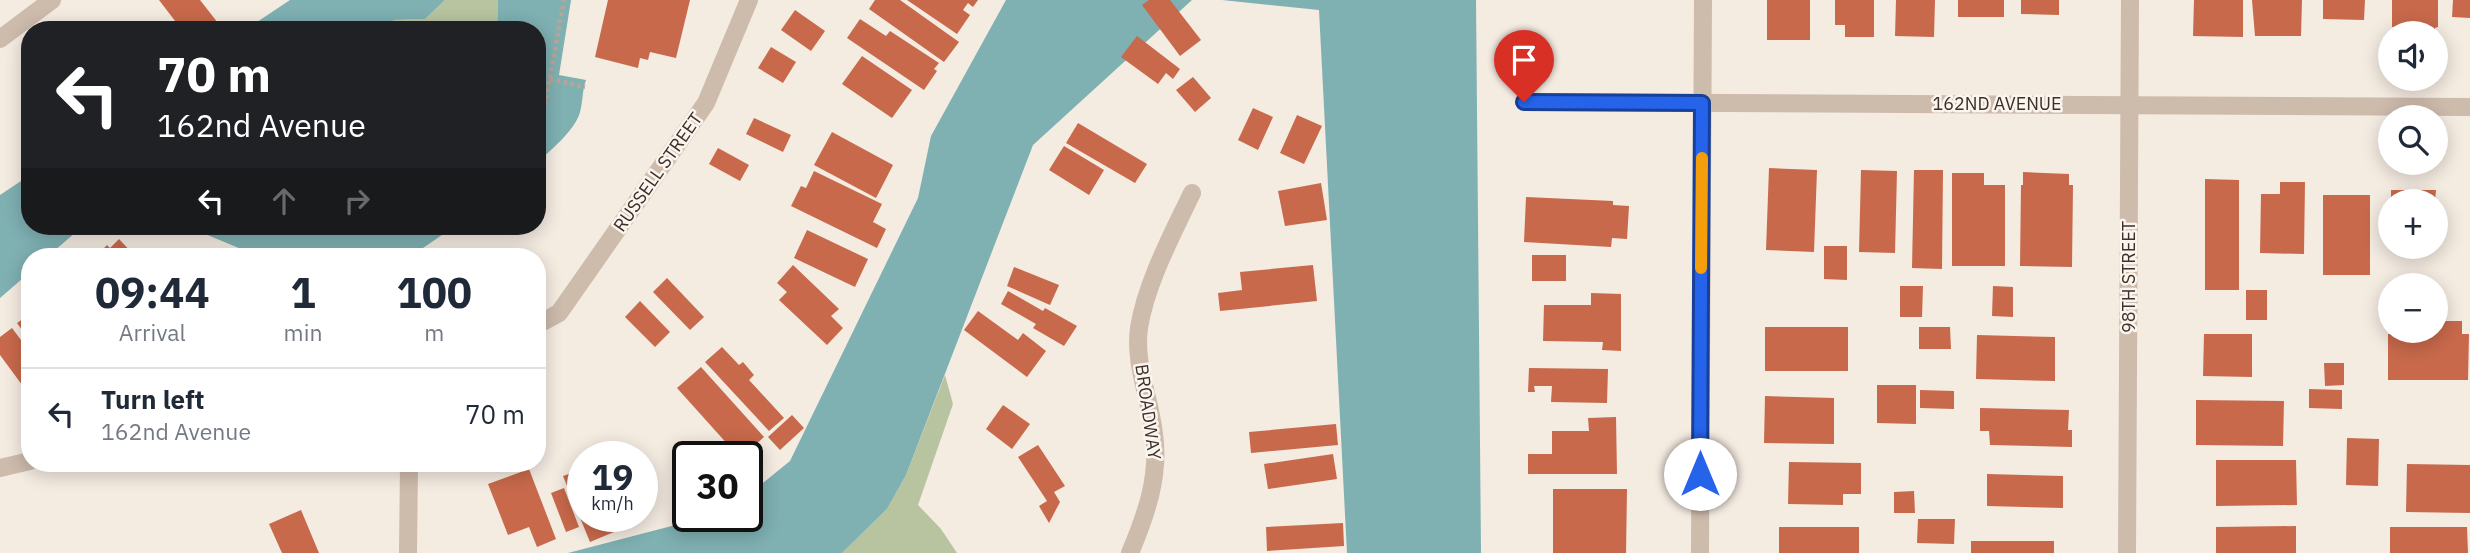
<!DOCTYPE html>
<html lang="en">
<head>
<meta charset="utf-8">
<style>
	:root { --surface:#fff; --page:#f6f6f7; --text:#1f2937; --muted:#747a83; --line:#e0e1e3 }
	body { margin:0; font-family:"IBM Plex Sans",sans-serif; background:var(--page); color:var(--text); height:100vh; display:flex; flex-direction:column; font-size:26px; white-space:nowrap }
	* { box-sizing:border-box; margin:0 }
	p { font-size:23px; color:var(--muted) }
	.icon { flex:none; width:38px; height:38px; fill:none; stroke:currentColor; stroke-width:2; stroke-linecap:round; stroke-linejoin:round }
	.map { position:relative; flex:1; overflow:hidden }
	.details { position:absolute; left:21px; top:248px; width:525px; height:224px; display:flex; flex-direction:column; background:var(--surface); border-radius:28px; box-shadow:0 4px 18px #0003 }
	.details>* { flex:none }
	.banner { position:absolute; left:21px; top:21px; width:525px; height:214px; border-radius:28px; box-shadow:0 4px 18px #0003; background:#202124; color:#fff; overflow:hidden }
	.buttons { position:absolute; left:2378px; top:21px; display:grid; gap:14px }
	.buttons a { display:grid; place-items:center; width:70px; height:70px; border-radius:50%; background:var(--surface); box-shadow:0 4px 18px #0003; font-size:35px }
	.speed { position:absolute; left:567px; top:441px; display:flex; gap:14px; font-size:35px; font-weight:700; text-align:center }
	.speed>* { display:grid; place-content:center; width:91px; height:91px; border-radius:50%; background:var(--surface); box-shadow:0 4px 18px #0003; line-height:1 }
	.speed small { font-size:18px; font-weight:400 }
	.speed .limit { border:4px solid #111; border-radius:10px; background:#fff; color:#111 }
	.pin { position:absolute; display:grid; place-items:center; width:60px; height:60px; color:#fff; margin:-72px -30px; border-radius:50% 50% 50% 0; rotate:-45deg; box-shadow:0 0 7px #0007 }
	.pin .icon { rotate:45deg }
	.me { position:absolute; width:77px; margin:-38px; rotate:0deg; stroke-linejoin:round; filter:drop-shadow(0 0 5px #0008) }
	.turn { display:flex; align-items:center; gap:24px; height:147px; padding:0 21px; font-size:32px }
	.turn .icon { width:91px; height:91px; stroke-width:2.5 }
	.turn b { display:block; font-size:49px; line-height:60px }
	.lanes { display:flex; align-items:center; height:66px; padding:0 21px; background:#0003; justify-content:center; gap:35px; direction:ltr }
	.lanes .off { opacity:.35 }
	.eta { display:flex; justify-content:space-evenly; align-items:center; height:119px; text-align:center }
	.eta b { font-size:42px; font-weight:700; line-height:49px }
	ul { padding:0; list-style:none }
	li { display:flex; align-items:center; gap:21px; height:91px; padding:0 21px; border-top:2px solid var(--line) }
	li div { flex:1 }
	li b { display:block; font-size:26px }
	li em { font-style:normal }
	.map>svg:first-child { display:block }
</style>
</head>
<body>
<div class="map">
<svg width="2470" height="553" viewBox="0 0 2470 553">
	<rect width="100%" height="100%" fill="#f4ebe1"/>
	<!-- green -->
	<g fill="#b8c4a0">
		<polygon points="445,0 498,0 497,30 382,30 394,20 425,19"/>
		<polygon points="945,375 953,404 918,505 941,529 957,553 842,553 887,509 906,475"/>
	</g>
	<!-- water -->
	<g fill="#7fb0b2">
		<polygon points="290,0 445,0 425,19 394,20 382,30 245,30"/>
		<path d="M498,0h73l-12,75 27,5c-4,11 -3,22 -6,32 -4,17 -30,39 -43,51v-133h-40z"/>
		<polygon points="1006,0 1192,0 1033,145 906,475 887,509 842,553 568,553 710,516 747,516 747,496 790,461 918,198 931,136"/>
		<polygon points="1222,0 1476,0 1481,553 1347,553 1319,10"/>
		<polygon points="30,175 30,226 83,226 47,257 30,257 30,272 0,298 0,195"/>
		<polygon points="186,226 455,226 410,257 260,257"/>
	</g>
	<!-- building -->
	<g fill="#c8694b">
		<polygon points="159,0 200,0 218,23 209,30 182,30"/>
		<polygon points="608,0 690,0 676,58 650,52 648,60 640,58 638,68 595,57"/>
		<polygon points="875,0 900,0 959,42 944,62 869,9"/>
		<polygon points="907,0 978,0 973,7 968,3 965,7 963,10 970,15 957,34"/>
		<polygon points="1149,0 1170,0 1201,40 1180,56 1142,5"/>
		<rect x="1767" y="0" width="43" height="40"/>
		<polygon points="1835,0 1874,0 1874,37 1845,37 1845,25 1835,25"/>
		<polygon points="1896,0 1935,0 1934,37 1895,36"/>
		<rect x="1958" y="0" width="46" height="17"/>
		<polygon points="2021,0 2059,0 2059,15 2021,14"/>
		<polygon points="2194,0 2243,0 2243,37 2193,36"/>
		<polygon points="2252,0 2302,0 2301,36 2255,36"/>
		<polygon points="2323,0 2365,0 2364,20 2323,19"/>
		<polygon points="2392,0 2438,0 2438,27 2435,28 2435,33 2397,33 2397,27 2392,27"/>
		<polygon points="2453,0 2470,0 2470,18 2452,17"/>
		<polygon points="795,10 825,31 811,51 781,30"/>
		<polygon points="860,19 886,36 890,31 939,63 934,69 937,71 924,90 847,38"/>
		<polygon points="1137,36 1180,69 1173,79 1166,73 1158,84 1121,57"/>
		<polygon points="771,47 796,62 783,83 758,68"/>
		<polygon points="862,56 912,90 892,118 842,84"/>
		<polygon points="1193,77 1211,98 1195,112 1176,90"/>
		<polygon points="1253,108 1273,117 1258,150 1238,140"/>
		<polygon points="1297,115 1322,126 1304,164 1280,153"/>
		<polygon points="754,118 791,135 783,152 746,134"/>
		<polygon points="1078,123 1147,164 1135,183 1066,143"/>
		<polygon points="832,132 893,165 876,198 814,165"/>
		<polygon points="1064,146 1104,170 1089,195 1049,170"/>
		<polygon points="718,148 749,165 740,181 709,164"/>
		<polygon points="1769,168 1817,170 1814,252 1766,250"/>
		<polygon points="1861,170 1897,171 1895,253 1859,252"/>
		<polygon points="1914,170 1943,170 1942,269 1912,268"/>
		<polygon points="814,171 882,204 873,222 886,229 877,248 791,206 801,186 806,188"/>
		<polygon points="2023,172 2069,174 2069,185 2073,185 2072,267 2020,266 2021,185 2023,185"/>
		<polygon points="1952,173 1984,173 1984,185 2005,185 2005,266 1952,266"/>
		<polygon points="2205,179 2239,180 2239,290 2205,290"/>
		<polygon points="2280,182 2305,182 2304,254 2260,253 2261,194 2280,194"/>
		<polygon points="1321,183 1327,220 1285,226 1278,191"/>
		<polygon points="2391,190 2436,190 2435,201 2391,201"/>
		<rect x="2323" y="195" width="47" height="80"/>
		<polygon points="1526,197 1613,201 1613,205 1629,206 1627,239 1612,238 1611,247 1524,242"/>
		<rect x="2384" y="204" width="6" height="20"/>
		<polygon points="807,230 868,259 855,287 794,258"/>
		<polygon points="119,239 136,257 77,257 86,249 95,257 107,245 110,248"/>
		<polygon points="1824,246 1847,246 1847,280 1824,279"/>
		<polygon points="154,249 168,257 150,257"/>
		<rect x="1532" y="255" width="34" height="26"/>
		<polygon points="793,265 839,309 831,316 843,328 827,345 779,300 787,292 777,283"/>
		<polygon points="1313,265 1317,301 1220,311 1218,293 1242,290 1240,272"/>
		<polygon points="1014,267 1059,285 1050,305 1007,286"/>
		<polygon points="667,278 704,317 690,330 653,292"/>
		<polygon points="1900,286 1923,286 1922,317 1900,317"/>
		<polygon points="1993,286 2013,287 2013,317 1992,316"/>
		<rect x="2246" y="290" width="21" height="30"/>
		<polygon points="1008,291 1043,311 1045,308 1077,326 1064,346 1033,328 1036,324 1001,304"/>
		<polygon points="1591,293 1621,294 1621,351 1602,350 1603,342 1543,341 1544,305 1591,305"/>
		<polygon points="640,301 670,332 655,347 625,317"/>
		<polygon points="978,311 1018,340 1023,333 1046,351 1027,377 964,330"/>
		<polygon points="30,314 30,341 17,323"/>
		<polygon points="2436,321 2462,321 2462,334 2469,334 2468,380 2388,380 2388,334 2425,334 2425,331 2436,331"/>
		<rect x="1765" y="327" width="83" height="44"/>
		<polygon points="1919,327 1950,327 1951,349 1919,349"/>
		<polygon points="12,328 30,352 28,393 0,355 0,337"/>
		<polygon points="2204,334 2252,334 2252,377 2203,376"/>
		<polygon points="1977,335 2055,337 2055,381 1976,379"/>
		<polygon points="722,347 739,365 743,362 754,375 749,380 784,418 769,431 705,362"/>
		<polygon points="2324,363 2344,363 2344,385 2325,386"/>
		<polygon points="701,367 764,437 742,457 739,457 677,388"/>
		<polygon points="1529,368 1608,369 1607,403 1551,402 1552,386 1534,386 1535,392 1528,392"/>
		<polygon points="1877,385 1916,385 1916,424 1877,423"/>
		<polygon points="2309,389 2342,390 2342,409 2309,408"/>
		<polygon points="1920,390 1954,391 1954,409 1920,408"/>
		<polygon points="1765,396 1834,398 1834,444 1764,443"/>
		<polygon points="2196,400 2284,401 2283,446 2196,445"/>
		<polygon points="1003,405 1030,424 1012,449 986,429"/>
		<polygon points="1980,408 2069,410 2068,430 2072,430 2072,447 1990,445 1989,431 1980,431"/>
		<polygon points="792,415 804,428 780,450 768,437"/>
		<polygon points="1616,417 1617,474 1528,474 1528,454 1552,454 1552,431 1589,431 1588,418"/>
		<polygon points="1336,424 1338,445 1251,453 1249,432"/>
		<polygon points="2347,438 2379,439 2378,486 2346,485"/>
		<polygon points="1038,445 1065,486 1054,492 1060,502 1049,523 1039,506 1047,501 1018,457"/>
		<polygon points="1333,454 1337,479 1268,489 1264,464"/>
		<polygon points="2216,460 2296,460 2297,505 2216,506"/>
		<polygon points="1789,462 1861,463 1861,494 1843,494 1843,505 1788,504"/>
		<polygon points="2407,464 2470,465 2470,513 2406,512"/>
		<polygon points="529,469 556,539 537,547 529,527 508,535 488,484"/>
		<polygon points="583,469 583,516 607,516 614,532 590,542 563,476"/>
		<polygon points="1987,474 2063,476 2063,508 1987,506"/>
		<polygon points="564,488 579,527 566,532 551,493"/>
		<polygon points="1553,489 1627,489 1626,553 1553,553"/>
		<polygon points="1914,491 1915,513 1894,513 1894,492"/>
		<polygon points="301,510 319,553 282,553 269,524"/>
		<polygon points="1918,519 1955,519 1954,544 1917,543"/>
		<polygon points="1343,523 1344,546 1267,551 1266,527"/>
		<polygon points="2296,526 2296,553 2216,553 2216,527"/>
		<rect x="1779" y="527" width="80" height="26"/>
		<polygon points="2390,527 2467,527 2468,553 2390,553"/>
		<rect x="1971" y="541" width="83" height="12"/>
	</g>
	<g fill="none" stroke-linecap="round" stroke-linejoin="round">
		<!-- path -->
		<g stroke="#b9a596" stroke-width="4.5" stroke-dasharray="3.5 3.5" stroke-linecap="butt">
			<polyline points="550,79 585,87"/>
			<polyline points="537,125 545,104 564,0"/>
		</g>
		<!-- street -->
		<g stroke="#cdbbac" stroke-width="18">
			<polyline points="0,39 52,0"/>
			<polyline points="1524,102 2470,107"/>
			<polyline points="537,325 559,313 706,103 749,0"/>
			<polyline points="0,468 30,461"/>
			<polyline points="408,553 409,464"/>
			<path d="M1130,553c16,-38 30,-77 24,-119 -4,-36 -20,-70 -15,-106 7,-45 34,-95 53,-135"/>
			<polyline points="1700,553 1703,0"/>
			<polyline points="2127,553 2130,0"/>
		</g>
	</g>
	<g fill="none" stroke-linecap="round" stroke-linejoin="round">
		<defs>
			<polyline id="route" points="1524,102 1702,103 1700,474"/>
		</defs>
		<!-- route casing -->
		<use href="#route" stroke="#184099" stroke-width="18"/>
		<!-- route -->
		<use href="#route" stroke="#2563eb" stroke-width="12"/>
		<!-- slow -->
		<polyline stroke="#f59e0b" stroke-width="12" points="1701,268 1702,158"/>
	</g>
	<g text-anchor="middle" stroke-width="5" stroke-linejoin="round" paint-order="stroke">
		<!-- street labels -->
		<g font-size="18" fill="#3b302b" stroke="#fbf5ee">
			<text x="1997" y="110">162ND AVENUE</text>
			<text transform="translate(658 172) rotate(-55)" y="6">RUSSELL STREET</text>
			<text transform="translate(2129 277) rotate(-90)" y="6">98TH STREET</text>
			<text transform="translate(1148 412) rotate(82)" y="6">BROADWAY</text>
		</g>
	</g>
</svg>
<div class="buttons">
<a><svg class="icon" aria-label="sound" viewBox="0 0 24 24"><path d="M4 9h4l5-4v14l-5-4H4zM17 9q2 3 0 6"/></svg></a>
<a><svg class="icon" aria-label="search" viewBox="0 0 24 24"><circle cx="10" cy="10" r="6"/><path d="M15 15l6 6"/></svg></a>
<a>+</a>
<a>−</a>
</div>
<div class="speed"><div>19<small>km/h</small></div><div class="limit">30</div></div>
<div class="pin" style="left:1524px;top:102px;background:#d93025"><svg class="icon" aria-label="arrive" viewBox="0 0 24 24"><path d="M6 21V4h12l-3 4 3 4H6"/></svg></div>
<svg class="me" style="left:1700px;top:474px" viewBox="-20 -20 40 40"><circle r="19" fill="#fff"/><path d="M0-13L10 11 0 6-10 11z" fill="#2563eb"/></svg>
<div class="banner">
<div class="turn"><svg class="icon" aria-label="left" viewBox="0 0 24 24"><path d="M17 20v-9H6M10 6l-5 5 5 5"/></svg><div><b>70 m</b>162nd Avenue</div></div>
<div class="lanes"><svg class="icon" aria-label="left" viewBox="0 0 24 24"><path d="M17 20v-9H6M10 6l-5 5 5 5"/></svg><svg class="icon off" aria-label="ahead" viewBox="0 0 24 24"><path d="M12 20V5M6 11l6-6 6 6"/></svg><svg class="icon off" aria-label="right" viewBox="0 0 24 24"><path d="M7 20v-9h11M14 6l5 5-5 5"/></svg></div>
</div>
<section class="details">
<div class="eta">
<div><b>09:44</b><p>Arrival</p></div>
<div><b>1</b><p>min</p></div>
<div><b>100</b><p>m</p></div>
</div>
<ul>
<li><svg class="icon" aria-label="left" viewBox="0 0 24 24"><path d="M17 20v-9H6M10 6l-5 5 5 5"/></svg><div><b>Turn left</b><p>162nd Avenue</p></div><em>70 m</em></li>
</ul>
</section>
</div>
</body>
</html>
